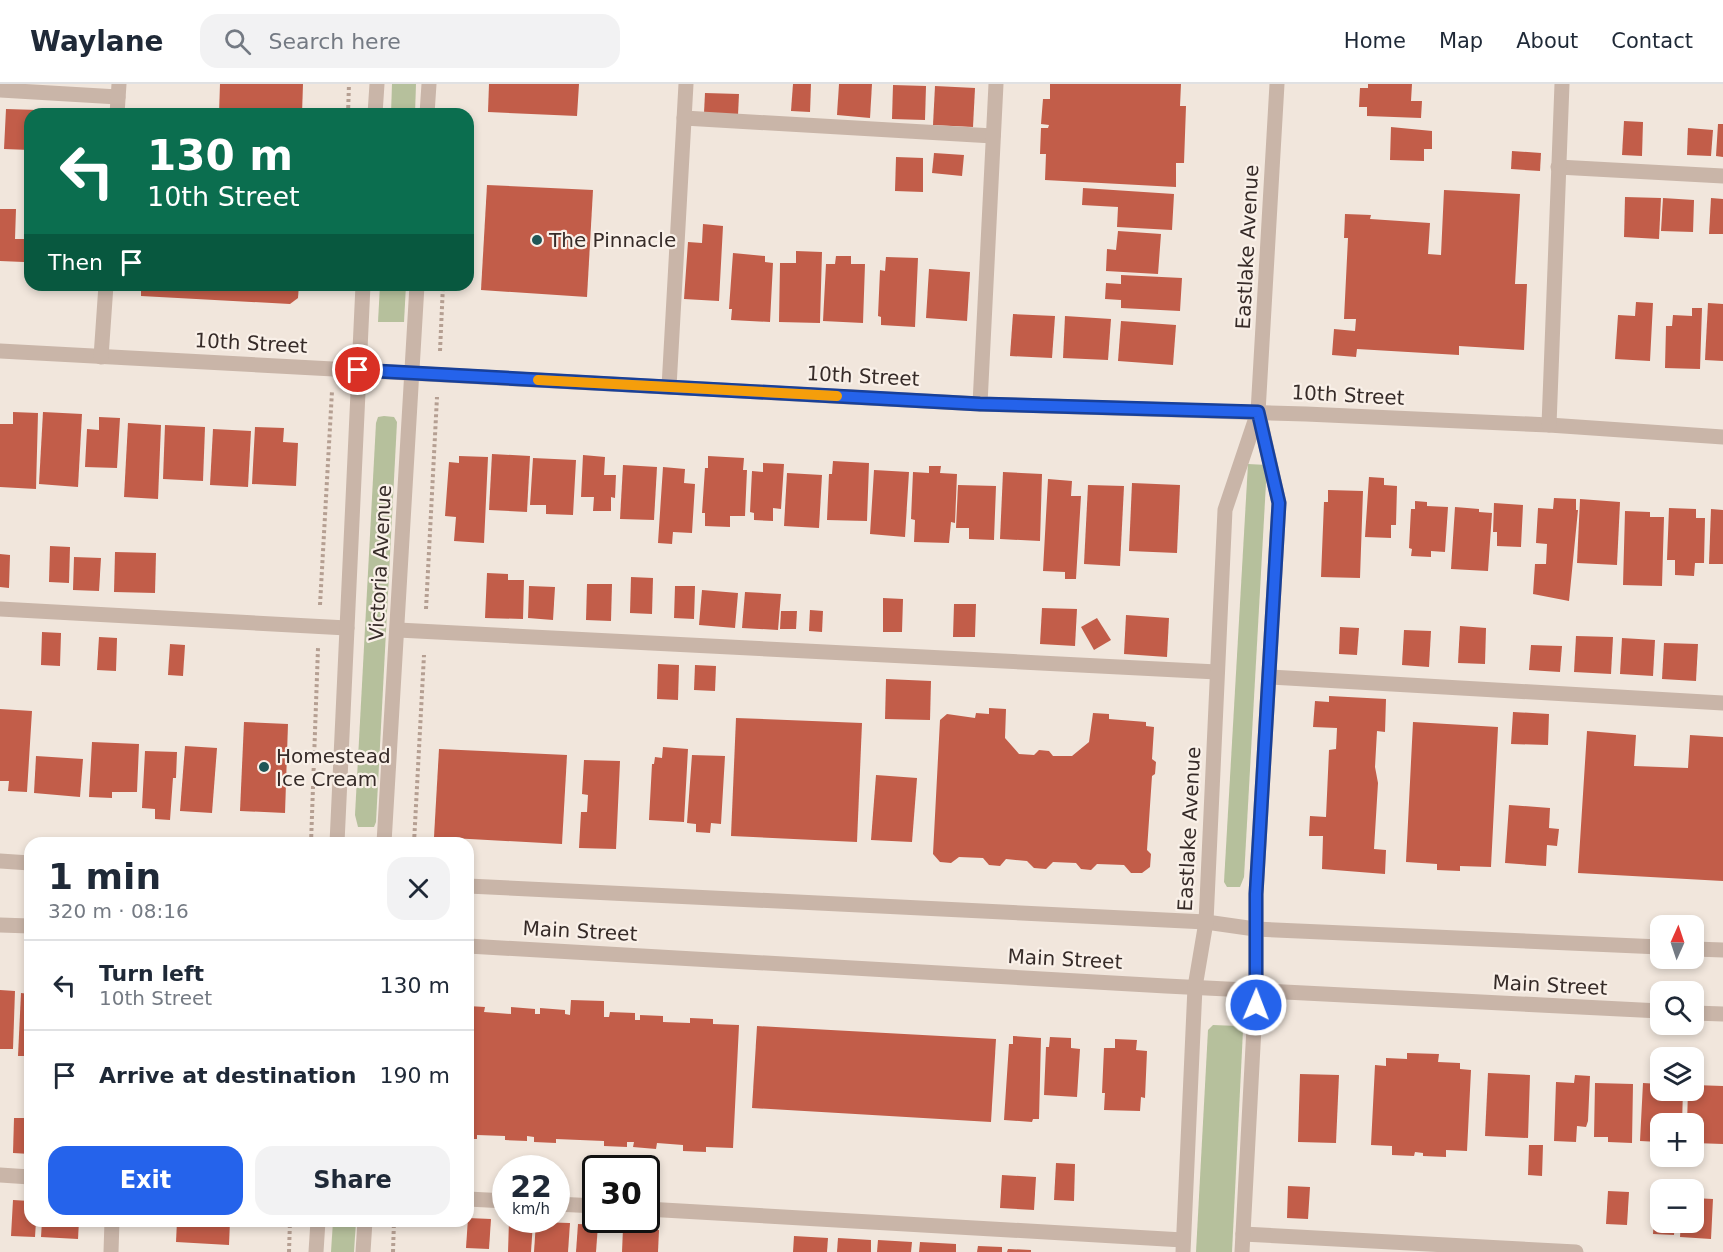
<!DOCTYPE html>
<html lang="en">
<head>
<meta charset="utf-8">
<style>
	:root { --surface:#fff; --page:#f2f2f3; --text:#1f2937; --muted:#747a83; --line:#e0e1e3; --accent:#2563eb }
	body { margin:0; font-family:"DejaVu Sans",sans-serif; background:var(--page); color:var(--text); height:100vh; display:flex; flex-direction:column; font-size:22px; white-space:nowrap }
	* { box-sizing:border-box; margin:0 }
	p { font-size:20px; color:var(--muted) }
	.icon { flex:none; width:33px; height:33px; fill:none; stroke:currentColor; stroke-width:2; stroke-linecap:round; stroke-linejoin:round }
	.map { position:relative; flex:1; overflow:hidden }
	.drawer { position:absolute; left:24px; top:753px; width:450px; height:390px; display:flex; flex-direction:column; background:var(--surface); border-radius:18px; box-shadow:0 3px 9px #0003 }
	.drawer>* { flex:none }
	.guide { position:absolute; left:24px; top:24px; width:450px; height:183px; border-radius:18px; box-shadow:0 3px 9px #0003; background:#0b6e4f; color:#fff; overflow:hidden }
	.needle { width:39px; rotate:3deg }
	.tools { position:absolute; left:1650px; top:831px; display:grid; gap:12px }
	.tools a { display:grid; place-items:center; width:54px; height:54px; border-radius:12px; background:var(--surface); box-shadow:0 3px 9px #0003; font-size:30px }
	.speed { position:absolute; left:492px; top:1071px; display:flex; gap:12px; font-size:30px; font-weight:700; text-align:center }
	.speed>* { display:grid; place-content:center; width:78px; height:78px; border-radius:50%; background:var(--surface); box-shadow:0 3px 9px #0003; line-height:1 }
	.speed small { font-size:15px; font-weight:400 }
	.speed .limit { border:3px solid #111; border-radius:9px; background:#fff; color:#111 }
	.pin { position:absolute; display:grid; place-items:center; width:51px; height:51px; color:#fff; margin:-26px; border:3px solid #fff; border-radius:50%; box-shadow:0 2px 6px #0007 }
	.me { position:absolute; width:66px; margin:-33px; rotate:1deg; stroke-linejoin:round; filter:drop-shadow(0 0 4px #0008) }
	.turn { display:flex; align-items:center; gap:21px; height:126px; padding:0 24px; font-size:27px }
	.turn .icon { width:78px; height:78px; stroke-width:2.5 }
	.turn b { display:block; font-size:42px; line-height:51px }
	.then { display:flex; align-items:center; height:57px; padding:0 24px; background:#0003; gap:12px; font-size:22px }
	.round { display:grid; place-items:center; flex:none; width:63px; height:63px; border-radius:18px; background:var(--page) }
	.summary { display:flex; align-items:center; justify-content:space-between; height:102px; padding:0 24px }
	h1 { font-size:36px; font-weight:700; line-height:45px }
	.primary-button { display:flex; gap:12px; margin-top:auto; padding:12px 24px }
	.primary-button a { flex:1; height:69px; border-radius:18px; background:var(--accent); color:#fff; font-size:24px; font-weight:700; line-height:69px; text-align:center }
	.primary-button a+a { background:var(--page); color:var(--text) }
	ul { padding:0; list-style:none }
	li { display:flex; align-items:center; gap:18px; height:90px; padding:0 24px; border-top:2px solid var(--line) }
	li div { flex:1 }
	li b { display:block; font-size:22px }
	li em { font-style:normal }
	header { display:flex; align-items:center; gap:36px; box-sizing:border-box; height:84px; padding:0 30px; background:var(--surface); border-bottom:2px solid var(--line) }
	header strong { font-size:28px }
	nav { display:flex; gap:33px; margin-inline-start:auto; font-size:21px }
	.search { width:420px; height:54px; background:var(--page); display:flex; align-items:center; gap:15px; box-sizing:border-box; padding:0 21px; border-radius:18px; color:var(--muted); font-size:22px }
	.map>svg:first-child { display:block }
</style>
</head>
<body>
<header>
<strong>Waylane</strong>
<div class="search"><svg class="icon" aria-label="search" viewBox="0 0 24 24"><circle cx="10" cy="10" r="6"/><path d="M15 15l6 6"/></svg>Search here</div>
<nav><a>Home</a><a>Map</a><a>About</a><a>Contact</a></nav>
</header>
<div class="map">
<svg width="1723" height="1168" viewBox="0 0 1723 1168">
	<rect width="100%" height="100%" fill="#f1e6dc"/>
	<!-- green -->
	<g fill="#b6c09c">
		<polygon points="392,0 416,0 415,30 391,30"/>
		<polygon points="380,201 406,201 404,238 378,238"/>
		<polygon points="384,332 394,333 397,338 376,738 374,743 358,743 355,731 376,339 378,333"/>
		<polygon points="1248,380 1267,381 1244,793 1240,803 1227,803 1224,798"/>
		<polygon points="1213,941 1238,942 1243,946 1232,1168 1196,1168 1208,946"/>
		<polygon points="333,1137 356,1137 354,1168 331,1168"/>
	</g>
	<!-- building -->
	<g fill="#c25d49">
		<polygon points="220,0 303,0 302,30 219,30"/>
		<polygon points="489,0 579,0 577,32 488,28"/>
		<polygon points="793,0 811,0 810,28 791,27"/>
		<polygon points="839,0 872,0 870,34 837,31"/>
		<polygon points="1050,0 1181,0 1180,22 1186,22 1184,79 1176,79 1176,103 1045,96 1046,70 1040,70 1041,44 1048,44 1049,41 1041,40 1043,15 1050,15"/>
		<polygon points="1368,0 1412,0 1411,17 1422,17 1421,34 1367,32 1367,23 1359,23 1360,4 1368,4"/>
		<polygon points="893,1 926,2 925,36 892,35"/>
		<polygon points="935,2 975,4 973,43 933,41"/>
		<polygon points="705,9 739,10 738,31 704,29"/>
		<polygon points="6,25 38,26 37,30 30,30 30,66 4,65"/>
		<polygon points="44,27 75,28 75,30 44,30"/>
		<polygon points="1624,37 1643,38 1642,72 1622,71"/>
		<polygon points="1718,40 1723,40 1723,73 1716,72"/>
		<polygon points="1391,43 1432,47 1432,65 1424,65 1424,77 1390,76"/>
		<polygon points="1688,44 1713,46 1711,72 1687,71"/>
		<polygon points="1512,67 1541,69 1540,87 1511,85"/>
		<polygon points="934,69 964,71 962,92 932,89"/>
		<polygon points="896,73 923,74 923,108 895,107"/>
		<polygon points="487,101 593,106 587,213 481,206"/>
		<polygon points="1083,104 1174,110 1172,146 1117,143 1118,123 1082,121"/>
		<polygon points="1444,106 1520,110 1515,200 1527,200 1524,266 1459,262 1459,271 1357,265 1356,273 1332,271 1334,245 1355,247 1356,235 1344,235 1348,154 1344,154 1345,130 1371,131 1370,135 1430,139 1428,170 1441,171"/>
		<polygon points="1625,113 1661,114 1659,155 1624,153"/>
		<polygon points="1663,114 1694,116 1693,148 1661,147"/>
		<polygon points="1711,114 1723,115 1723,150 1709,150"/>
		<polygon points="0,125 16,125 15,155 25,155 24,178 0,177"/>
		<polygon points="703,140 723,142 719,217 684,215 688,158 702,159"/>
		<polygon points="1118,147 1161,150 1158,190 1106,187 1107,165 1116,166"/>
		<polygon points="796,167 822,168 820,239 779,238 780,179 796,179"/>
		<polygon points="733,169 765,172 765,178 773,179 770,238 731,236 732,225 729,225"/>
		<polygon points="836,172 851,172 851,180 865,180 863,239 823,237 826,180 835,180"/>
		<polygon points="886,173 918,174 915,243 881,241 881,233 878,232 880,186 885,187"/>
		<polygon points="929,185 970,188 967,237 926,234"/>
		<polygon points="1121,191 1182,194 1180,227 1121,224 1121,216 1105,215 1106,199 1121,200"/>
		<polygon points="141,201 299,201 298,214 290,220 141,212"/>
		<polygon points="1636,218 1653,219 1650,277 1615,275 1618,231 1635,232"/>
		<polygon points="1708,219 1723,220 1723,277 1705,276"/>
		<polygon points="1692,224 1702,224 1700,285 1665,284 1666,242 1672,242 1673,231 1692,232"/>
		<polygon points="1013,230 1055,232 1052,274 1010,272"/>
		<polygon points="1065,232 1111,235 1108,276 1063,274"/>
		<polygon points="1121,237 1176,241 1173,281 1118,277"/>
		<polygon points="13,328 38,329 36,405 0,403 0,340 13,340"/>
		<polygon points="43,328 82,330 78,403 39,400"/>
		<polygon points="99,333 120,334 117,384 85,383 87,345 99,346"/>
		<polygon points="128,339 161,341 158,415 124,413"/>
		<polygon points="165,341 205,343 203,397 163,395"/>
		<polygon points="255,343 284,344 283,358 298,359 296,402 252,400"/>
		<polygon points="213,345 251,347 248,403 210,401"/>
		<polygon points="492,370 530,372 527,428 489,426"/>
		<polygon points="583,371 605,373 604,391 616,391 615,414 611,413 611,427 593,427 594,413 581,413"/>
		<polygon points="459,372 488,373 484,459 454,457 456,433 445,432 449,378 459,379"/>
		<polygon points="708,372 744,374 743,386 747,386 745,432 730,432 730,443 705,442 705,429 702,429 705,384 708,384"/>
		<polygon points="533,374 576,376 573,431 546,430 546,421 530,421"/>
		<polygon points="833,377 869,379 867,437 827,436 829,390 832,390"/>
		<polygon points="763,379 784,380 781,425 773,424 773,437 754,436 754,429 750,428 752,387 763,388"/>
		<polygon points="623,381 657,383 654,436 620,435"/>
		<polygon points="929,382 941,382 940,389 957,390 955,439 951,438 949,459 914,458 915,436 911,435 913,388 929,389"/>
		<polygon points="663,383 685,385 684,399 695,400 692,449 673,448 672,460 658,459"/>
		<polygon points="874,386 909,388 905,453 870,450"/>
		<polygon points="1003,388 1042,390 1040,457 1000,455"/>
		<polygon points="787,389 822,391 819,444 784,442"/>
		<polygon points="1369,393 1384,394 1384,401 1397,402 1396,441 1391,441 1391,454 1365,453"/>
		<polygon points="1048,395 1072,397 1071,412 1081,412 1076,495 1065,495 1065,488 1043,487"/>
		<polygon points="1132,399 1180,401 1177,469 1129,467"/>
		<polygon points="958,401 996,402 994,456 969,455 969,444 956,444"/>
		<polygon points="1088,401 1124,402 1120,482 1084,480"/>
		<polygon points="1328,406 1363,407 1360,494 1321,493 1324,418 1328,418"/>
		<polygon points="1554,414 1576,415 1576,426 1578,426 1569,517 1533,510 1535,480 1546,480 1547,460 1536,459 1538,424 1553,425"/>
		<polygon points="1580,415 1620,418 1617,481 1577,479"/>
		<polygon points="1415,417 1427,418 1427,422 1448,423 1445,468 1431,467 1431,473 1411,472 1412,465 1409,464 1411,425 1415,425"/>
		<polygon points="1494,419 1523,421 1521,463 1497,462 1497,448 1493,448"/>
		<polygon points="1455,423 1479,425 1479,428 1492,429 1488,487 1451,485"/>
		<polygon points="1669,424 1696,425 1696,434 1705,434 1704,479 1695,479 1694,492 1675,491 1675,476 1667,476"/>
		<polygon points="1711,425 1723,426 1723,480 1709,480"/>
		<polygon points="1625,427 1650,428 1650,433 1664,433 1662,502 1623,501"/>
		<polygon points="50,462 70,463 69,499 49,498"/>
		<polygon points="115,468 156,469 155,509 114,508"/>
		<polygon points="0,470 10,471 9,504 0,503"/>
		<polygon points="74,473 101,474 99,507 73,506"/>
		<polygon points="487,489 508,490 508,496 524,496 523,535 485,534"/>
		<polygon points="631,493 653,494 652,530 630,529"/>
		<polygon points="587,500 612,500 611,537 586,536"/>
		<polygon points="529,502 555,503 553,536 528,534"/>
		<polygon points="675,502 695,502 694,535 674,534"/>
		<polygon points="702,506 738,509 735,544 699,541"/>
		<polygon points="745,508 781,510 778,546 742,544"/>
		<polygon points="883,514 903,515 902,548 883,548"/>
		<polygon points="954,520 976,520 975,553 953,553"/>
		<polygon points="1042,524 1077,525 1075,562 1040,560"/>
		<polygon points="810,526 823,527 822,548 809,547"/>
		<polygon points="781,527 797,527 796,545 780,545"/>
		<polygon points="1126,531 1169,534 1167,573 1124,570"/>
		<polygon points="1097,534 1111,556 1094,566 1081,543"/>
		<polygon points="1460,542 1486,544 1485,580 1458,579"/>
		<polygon points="1340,543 1359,544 1357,571 1339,570"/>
		<polygon points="1404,546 1431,547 1429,583 1402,581"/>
		<polygon points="42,548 61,549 60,582 41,581"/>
		<polygon points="1576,552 1613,553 1611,590 1574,588"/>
		<polygon points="99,553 117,554 116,587 97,586"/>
		<polygon points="1622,554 1655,556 1653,592 1620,590"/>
		<polygon points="1664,559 1698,560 1696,597 1662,595"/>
		<polygon points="170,560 185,561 183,592 168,591"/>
		<polygon points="1531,561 1562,562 1560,588 1529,586"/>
		<polygon points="658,580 679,581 678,616 657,615"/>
		<polygon points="695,581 716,582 715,607 694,606"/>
		<polygon points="886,595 931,597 930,636 885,635"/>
		<polygon points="1329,612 1386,615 1385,648 1377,647 1375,683 1378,699 1374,765 1386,766 1385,790 1322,785 1323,752 1309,752 1310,732 1326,733 1329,666 1336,665 1337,644 1313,643 1315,617 1329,618"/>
		<polygon points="989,624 1006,625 1005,654 1019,670 1034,671 1039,666 1049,667 1053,672 1072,672 1089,658 1093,629 1109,630 1109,635 1146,638 1146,642 1154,643 1152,675 1156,678 1155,690 1152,692 1147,766 1151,770 1150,783 1142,789 1131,789 1124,781 1097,780 1091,786 1081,785 1076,779 1053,778 1046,785 1034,784 1027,777 1006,775 1000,782 989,781 983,774 959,773 951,779 940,778 933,770 940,636 947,630 975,634 976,629 989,630"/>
		<polygon points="0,625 32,627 27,708 8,707 9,697 0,697"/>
		<polygon points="1513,628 1549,630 1548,661 1511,660"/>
		<polygon points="736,634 862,639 857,758 731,752"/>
		<polygon points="244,638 288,640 285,729 240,727"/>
		<polygon points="1413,638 1498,643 1491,783 1460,782 1460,787 1437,786 1437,780 1406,778"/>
		<polygon points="1587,647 1636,651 1634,682 1688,684 1690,651 1723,653 1723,797 1578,789"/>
		<polygon points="92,658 139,660 137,708 112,708 112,714 89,713"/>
		<polygon points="185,662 217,664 212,729 180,727"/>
		<polygon points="663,663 688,665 684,738 649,736 652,680 654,680 655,673 662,674"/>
		<polygon points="439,665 567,671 562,760 434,753"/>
		<polygon points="145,667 177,668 176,694 173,694 170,736 155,735 155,725 142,724"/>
		<polygon points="692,671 725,672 721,740 711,739 710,749 696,748 696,740 687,739"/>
		<polygon points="36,672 83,675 80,713 34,709"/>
		<polygon points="584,676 620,677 616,765 579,764 581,728 587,728 588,711 582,710"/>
		<polygon points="876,691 917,694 912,758 871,756"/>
		<polygon points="1509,721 1550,724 1549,744 1559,745 1557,762 1547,761 1546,782 1505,779"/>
		<polygon points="0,906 15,907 13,965 0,965"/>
		<polygon points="21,909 30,910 30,972 18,972"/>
		<polygon points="571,916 604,917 604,933 609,933 610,928 635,929 635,936 640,936 640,931 663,932 663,938 690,939 690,934 713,935 713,940 739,941 733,1064 706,1063 706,1068 683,1067 683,1061 657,1059 656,1065 633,1063 634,1058 627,1058 627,1063 604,1062 604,1057 556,1055 556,1059 534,1058 534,1053 527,1052 527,1057 505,1056 505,1052 477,1051 477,1055 468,1055 468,922 485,923 484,928 511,930 511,923 535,925 535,930 540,930 540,924 565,926 565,930 570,931"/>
		<polygon points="757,942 996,955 991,1038 752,1024"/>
		<polygon points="1013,952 1041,954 1039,1035 1033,1035 1032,1038 1004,1036 1009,960 1013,960"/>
		<polygon points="1050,953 1071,954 1071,964 1080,965 1077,1013 1044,1011 1046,963 1049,963"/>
		<polygon points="1115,955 1137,956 1136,966 1147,967 1145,1014 1141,1013 1140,1027 1104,1026 1105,1009 1102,1009 1104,964 1115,964"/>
		<polygon points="1407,969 1439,970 1438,978 1460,979 1460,985 1471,986 1467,1067 1446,1066 1446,1073 1423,1072 1423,1069 1415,1068 1414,1072 1392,1071 1392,1062 1371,1061 1375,981 1386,982 1386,974 1407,975"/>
		<polygon points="1488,989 1530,991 1528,1054 1485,1052"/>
		<polygon points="1300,990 1339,991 1336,1059 1298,1058"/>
		<polygon points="1575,991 1590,992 1588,1037 1586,1043 1577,1042 1576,1058 1554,1057 1556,998 1574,999"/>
		<polygon points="1595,999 1633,1000 1632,1059 1608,1058 1608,1053 1594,1053"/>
		<polygon points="1643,999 1660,1000 1660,1006 1683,1006 1682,1040 1660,1040 1660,1058 1640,1057"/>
		<polygon points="1694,1001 1723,1002 1723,1060 1694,1059 1694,1040 1687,1040 1688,1006 1694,1006"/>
		<polygon points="14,1034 30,1034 30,1070 13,1069"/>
		<polygon points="1529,1061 1543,1061 1542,1092 1528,1091"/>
		<polygon points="1056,1079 1075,1080 1074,1117 1054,1116"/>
		<polygon points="1002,1091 1036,1093 1034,1126 1000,1124"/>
		<polygon points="1288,1102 1310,1103 1308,1135 1287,1134"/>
		<polygon points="1608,1107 1629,1108 1627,1141 1606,1140"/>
		<polygon points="1694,1114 1713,1115 1711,1155 1680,1153 1681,1138 1694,1138"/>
		<polygon points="13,1116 30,1117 30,1137 36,1137 35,1153 11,1152"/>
		<polygon points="1655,1117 1660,1118 1660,1138 1675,1138 1674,1151 1653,1150"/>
		<polygon points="468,1134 491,1135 489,1165 466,1164"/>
		<polygon points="42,1137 79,1137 78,1155 41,1153"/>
		<polygon points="177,1137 230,1137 229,1161 176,1158"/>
		<polygon points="509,1137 533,1138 531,1168 508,1168"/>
		<polygon points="536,1138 570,1139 568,1168 534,1168"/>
		<polygon points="578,1140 598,1141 596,1168 576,1168"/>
		<polygon points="623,1144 659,1146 658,1168 622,1168"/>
		<polygon points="794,1152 828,1154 827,1168 793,1168"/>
		<polygon points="838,1154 871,1156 871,1168 837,1168"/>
		<polygon points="878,1156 912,1158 911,1168 877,1168"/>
		<polygon points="920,1158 956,1160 956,1168 919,1168"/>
		<polygon points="978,1162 1002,1163 1002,1168 977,1168"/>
		<polygon points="1008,1165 1031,1166 1031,1168 1007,1168"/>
	</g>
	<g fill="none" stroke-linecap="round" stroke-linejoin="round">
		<!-- path -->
		<g stroke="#b59f92" stroke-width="4" stroke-dasharray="3 3" stroke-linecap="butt">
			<polyline points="348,30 349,0"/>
			<polyline points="440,267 443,201"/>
			<polyline points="320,521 332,307"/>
			<polyline points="426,525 437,313"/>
			<polyline points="311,759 318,564"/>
			<polyline points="414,759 424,571"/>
			<polyline points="289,1168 290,1137"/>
			<polyline points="393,1168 394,1137"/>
		</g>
		<!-- minor -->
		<g stroke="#c9b5a8" stroke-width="15">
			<polyline points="0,6 118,13"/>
			<polyline points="117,30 119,0"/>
			<polyline points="375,30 377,0"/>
			<polyline points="427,30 429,0"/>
			<polyline points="684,34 993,52"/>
			<polyline points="1558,83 1723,92"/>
			<polyline points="0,267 980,320 1306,330 1549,341 1723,353"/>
			<polyline points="101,273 106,201"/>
			<polyline points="669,303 686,0"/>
			<polyline points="980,320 996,0"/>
			<polyline points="1549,341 1562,0"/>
			<polyline points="0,525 347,544"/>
			<polyline points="398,546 1217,588"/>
			<polyline points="1270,593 1723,619"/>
			<polyline points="337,759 363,201"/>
			<polyline points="384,759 417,201"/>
			<polyline points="0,777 30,779"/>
			<polyline points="468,802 1206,838 1255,845 1660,863"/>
			<polyline points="0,841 30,842"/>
			<polyline points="468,862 1166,902 1660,927"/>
			<polyline points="1694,865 1723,866"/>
			<polyline points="1694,929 1723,930"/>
			<polyline points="0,1091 30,1093"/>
			<polyline points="468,1115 506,1117"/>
			<polyline points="556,1120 596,1122"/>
			<polyline points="646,1125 1183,1156"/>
			<polyline points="1243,1150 1576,1168"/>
			<polyline points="111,1168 112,1137"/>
			<polyline points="316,1168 318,1137"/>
			<polyline points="363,1168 365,1137"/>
			<polyline points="1183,1168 1195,903 1206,838 1225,426 1258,328 1277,0"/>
			<polyline points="1242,1168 1256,906 1256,810 1279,419 1259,331"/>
		</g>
	</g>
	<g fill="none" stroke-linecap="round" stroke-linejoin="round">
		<defs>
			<polyline id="route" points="358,286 980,320 1258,328 1279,419 1256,810 1256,921"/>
		</defs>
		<!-- route casing -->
		<use href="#route" stroke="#184099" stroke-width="15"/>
		<!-- route -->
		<use href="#route" stroke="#2563eb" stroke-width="10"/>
		<!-- slow -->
		<polyline stroke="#f59e0b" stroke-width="10" points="538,296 837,312"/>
	</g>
	<!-- markers -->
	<g fill="#1f5656" stroke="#f9f0e8" stroke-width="2">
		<circle cx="537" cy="156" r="6"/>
		<circle cx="264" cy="683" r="6"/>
	</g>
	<g text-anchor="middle" stroke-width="4.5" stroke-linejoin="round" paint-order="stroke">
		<!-- poi labels -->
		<g font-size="20" fill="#362b28" stroke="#f9f0e8" text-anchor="start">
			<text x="549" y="163">The Pinnacle</text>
			<text x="276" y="679">Homestead<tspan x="276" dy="23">Ice Cream</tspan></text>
		</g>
		<!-- street labels -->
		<g font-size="20" fill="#362b28" stroke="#f9f0e8">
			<text transform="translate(1247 163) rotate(-87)" y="7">Eastlake Avenue</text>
			<text transform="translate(251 259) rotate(3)" y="7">10th Street</text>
			<text transform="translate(863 292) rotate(3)" y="7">10th Street</text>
			<text transform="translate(1348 311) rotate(3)" y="7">10th Street</text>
			<text transform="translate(380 479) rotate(-87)" y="7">Victoria Avenue</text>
			<text transform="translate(1189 745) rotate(-87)" y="7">Eastlake Avenue</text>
			<text transform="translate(580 847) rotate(3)" y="7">Main Street</text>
			<text transform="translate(1065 875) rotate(3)" y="7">Main Street</text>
			<text transform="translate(1550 901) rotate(3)" y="7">Main Street</text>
		</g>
	</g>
</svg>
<div class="tools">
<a><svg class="needle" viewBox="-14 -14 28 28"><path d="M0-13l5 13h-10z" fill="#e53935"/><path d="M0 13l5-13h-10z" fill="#747a83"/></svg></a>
<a><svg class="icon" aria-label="search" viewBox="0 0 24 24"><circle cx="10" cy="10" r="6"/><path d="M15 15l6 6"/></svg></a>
<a><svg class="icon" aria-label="layers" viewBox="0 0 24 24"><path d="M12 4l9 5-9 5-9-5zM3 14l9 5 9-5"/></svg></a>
<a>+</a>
<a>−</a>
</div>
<div class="speed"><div>22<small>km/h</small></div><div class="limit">30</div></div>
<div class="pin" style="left:358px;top:286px;background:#d93025"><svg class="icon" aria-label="arrive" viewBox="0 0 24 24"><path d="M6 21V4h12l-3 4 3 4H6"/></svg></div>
<svg class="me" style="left:1256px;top:921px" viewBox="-20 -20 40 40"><circle r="17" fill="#2563eb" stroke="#fff" stroke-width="3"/><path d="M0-11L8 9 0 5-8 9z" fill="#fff"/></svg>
<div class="guide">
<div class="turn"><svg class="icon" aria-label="left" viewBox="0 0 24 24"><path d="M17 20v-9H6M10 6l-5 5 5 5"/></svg><div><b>130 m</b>10th Street</div></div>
<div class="then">Then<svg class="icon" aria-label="arrive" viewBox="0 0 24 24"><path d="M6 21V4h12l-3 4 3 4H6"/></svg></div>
</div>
<section class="drawer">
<div class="summary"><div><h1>1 min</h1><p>320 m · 08:16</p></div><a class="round"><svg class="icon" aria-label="close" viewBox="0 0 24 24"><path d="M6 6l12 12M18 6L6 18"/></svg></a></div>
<ul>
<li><svg class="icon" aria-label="left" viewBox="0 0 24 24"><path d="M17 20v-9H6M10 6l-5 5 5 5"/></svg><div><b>Turn left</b><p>10th Street</p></div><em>130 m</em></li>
<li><svg class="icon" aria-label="arrive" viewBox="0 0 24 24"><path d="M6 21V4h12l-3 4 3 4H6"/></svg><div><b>Arrive at destination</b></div><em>190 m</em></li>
</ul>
<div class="primary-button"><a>Exit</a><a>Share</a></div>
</section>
</div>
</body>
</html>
